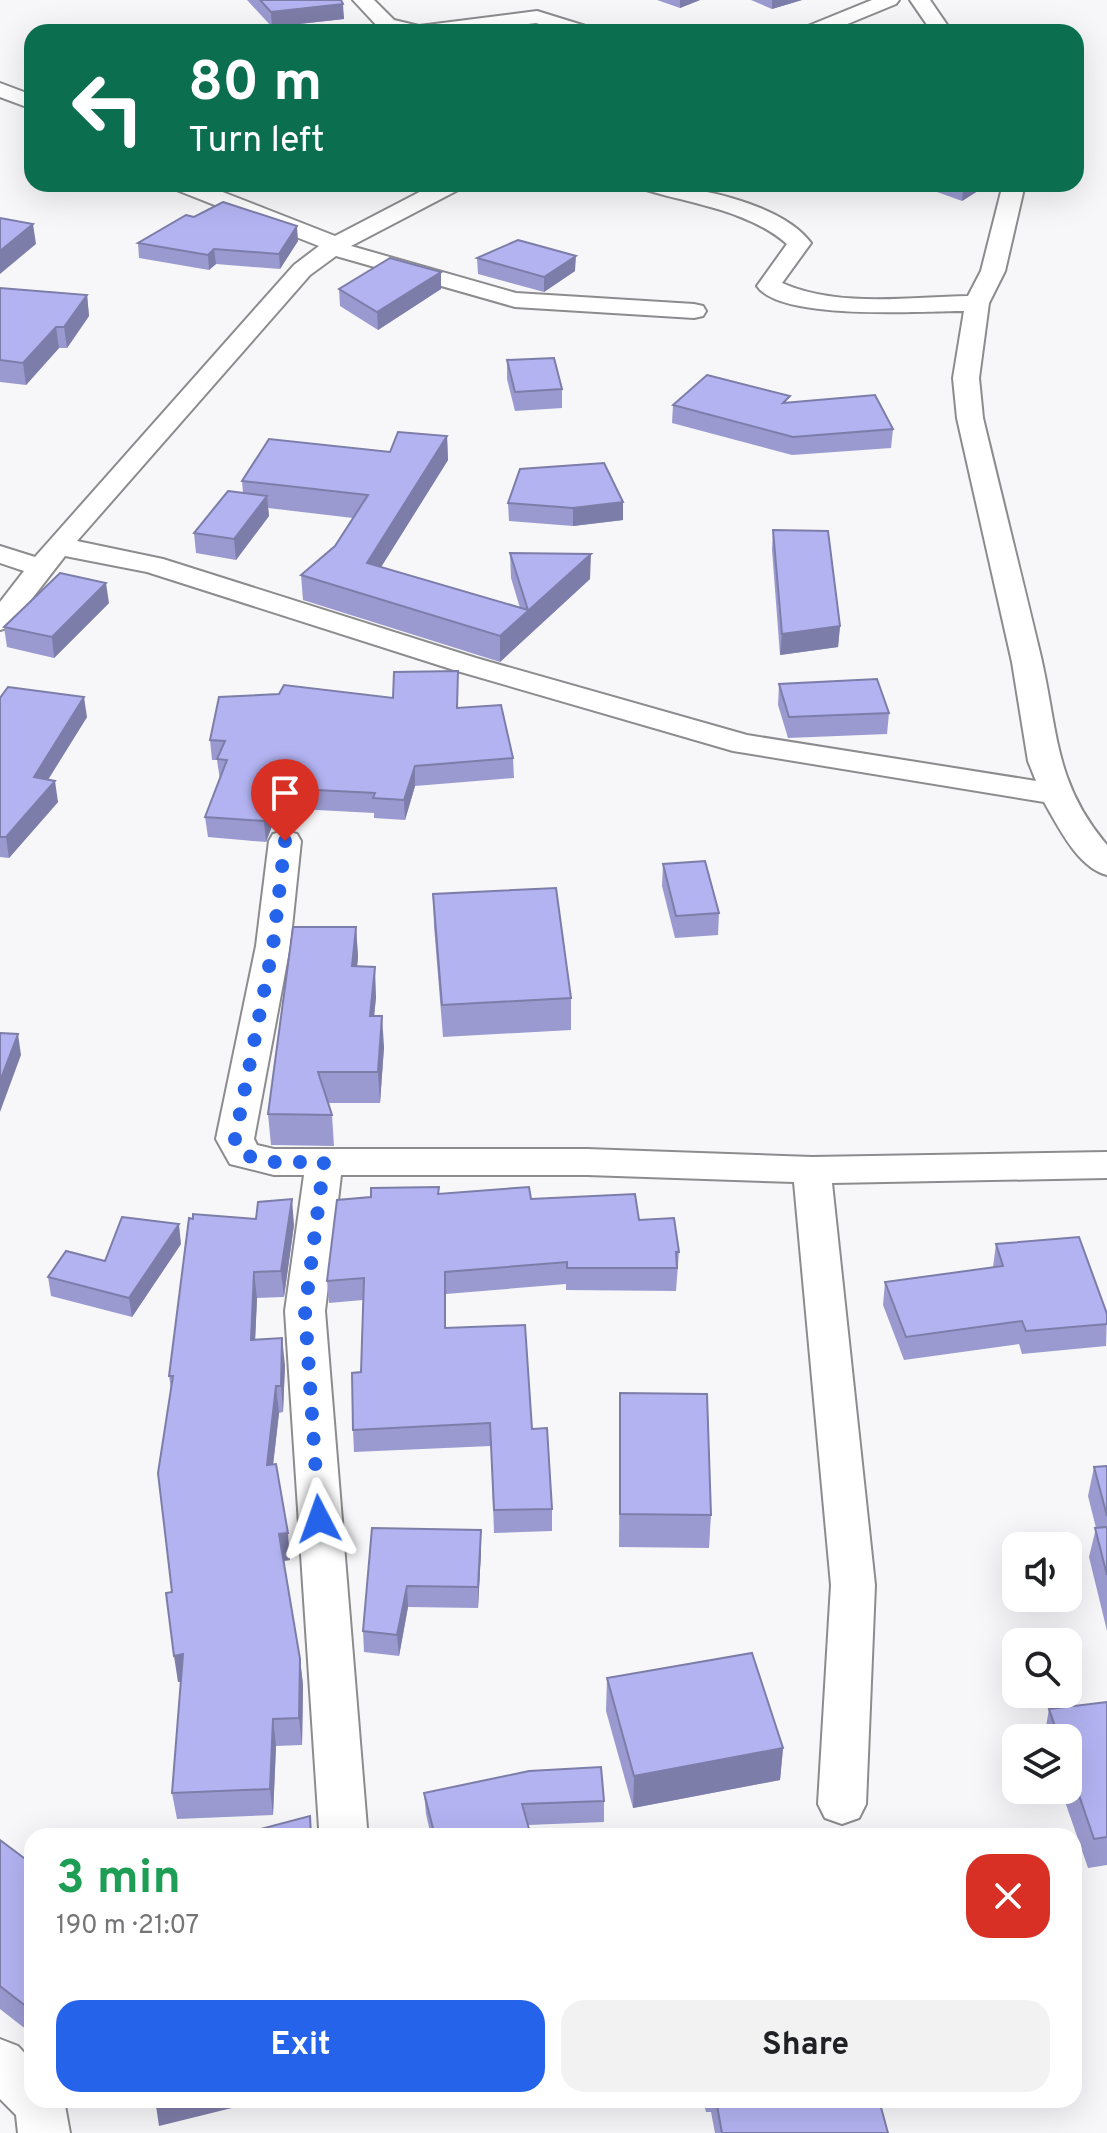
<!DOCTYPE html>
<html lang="en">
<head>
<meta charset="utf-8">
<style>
	:root { --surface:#fff; --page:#f2f2f2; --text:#202124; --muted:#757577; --accent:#2563eb }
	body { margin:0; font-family:Overpass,sans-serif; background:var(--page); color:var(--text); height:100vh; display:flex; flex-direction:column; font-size:30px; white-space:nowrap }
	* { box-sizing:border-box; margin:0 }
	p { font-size:26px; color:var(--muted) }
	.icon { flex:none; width:44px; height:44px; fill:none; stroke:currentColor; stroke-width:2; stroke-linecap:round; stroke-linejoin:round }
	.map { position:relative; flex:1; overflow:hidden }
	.sheet { position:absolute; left:24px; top:1828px; width:1058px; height:280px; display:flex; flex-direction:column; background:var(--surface); border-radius:24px; box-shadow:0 8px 32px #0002 }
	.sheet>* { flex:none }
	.hud { position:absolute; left:24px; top:24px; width:1060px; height:168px; border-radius:24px; box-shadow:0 8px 32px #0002; background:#0b6e4f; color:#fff; overflow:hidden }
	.tools { position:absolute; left:1002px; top:1532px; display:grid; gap:16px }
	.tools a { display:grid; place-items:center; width:80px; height:80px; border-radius:16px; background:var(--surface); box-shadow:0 8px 32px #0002; font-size:40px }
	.pin { position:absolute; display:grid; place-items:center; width:68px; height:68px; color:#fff; margin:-82px -34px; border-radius:50% 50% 50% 0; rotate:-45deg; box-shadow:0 0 8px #0007 }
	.pin .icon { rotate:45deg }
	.me { position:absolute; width:88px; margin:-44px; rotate:356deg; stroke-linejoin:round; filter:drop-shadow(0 0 6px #0008) }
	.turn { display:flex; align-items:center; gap:28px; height:168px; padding:0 32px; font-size:36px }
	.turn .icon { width:104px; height:104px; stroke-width:2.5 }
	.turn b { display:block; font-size:56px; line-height:68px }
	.round { display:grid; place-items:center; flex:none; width:84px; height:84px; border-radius:24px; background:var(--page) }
	.summary { display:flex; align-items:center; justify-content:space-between; height:136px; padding:0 32px }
	h1 { font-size:48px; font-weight:700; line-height:60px; color:#1e9e55 }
	.cta { display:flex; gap:16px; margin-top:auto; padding:16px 32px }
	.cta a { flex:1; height:92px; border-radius:24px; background:var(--accent); color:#fff; font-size:32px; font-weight:700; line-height:92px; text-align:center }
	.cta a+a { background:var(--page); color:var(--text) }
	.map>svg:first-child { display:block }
</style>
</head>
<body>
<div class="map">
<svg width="1107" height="2133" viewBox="0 0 1107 2133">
	<rect width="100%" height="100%" fill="#f7f7f9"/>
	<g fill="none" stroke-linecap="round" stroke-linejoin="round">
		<defs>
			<g id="minor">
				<polygon points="353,0 374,0 394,20 419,26 537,11 592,28 595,32 564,32 536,23 466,32 391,32 380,29"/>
				<polygon points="872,0 899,0 896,4 828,32 800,32 803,28"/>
				<polygon points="910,0 930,0 952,32 932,32"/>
				<polygon points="0,83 32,95 32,109 0,97"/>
				<path d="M171,184h31l133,52 100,-52h28l-3,5 -109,57 165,47 178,11 9,2 3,5 -3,5 -9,2 -179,-11 -179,-51 -26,19 -233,266 86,18 313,99 271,77 289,46 -8,-20 -16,-99 -55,-244 -4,-40 11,-67c-41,0 -183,10 -207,-25l30,-42c-39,-34 -96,-40 -144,-55l-3,-5c47,0 141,18 171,59l-29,40c56,25 127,14 186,13l13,-25 22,-87h22l-20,87 -16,32 -10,75 4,40c19,80 39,159 58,239 17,74 13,126 66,188v30c-29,-7 -49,-49 -63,-73l-311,-51 -279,-81 -307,-98 -82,-16 -55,71 -10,3v-28l24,-31 -24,-8v-17l35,11 259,-292 25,-19 -145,-57z"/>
				<polygon points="285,831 297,834 301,841 290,946 254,1139 257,1145 274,1149 587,1149 812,1157 1107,1152 1107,1178 832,1183 875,1585 866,1804 859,1818 842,1824 825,1818 818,1804 831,1585 794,1182 587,1175 341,1175 325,1311 367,1828 363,1836 323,1836 319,1828 285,1311 304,1175 274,1175 230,1164 216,1139 256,946 269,841 273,834"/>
				<polygon points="0,2039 18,2046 32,2061 32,2100 64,2100 70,2133 18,2133 16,2115 0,2099"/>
			</g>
		</defs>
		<!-- minor casing -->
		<use href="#minor" stroke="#8c8c8e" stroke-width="4"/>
		<!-- minor -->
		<use href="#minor" fill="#fff" fill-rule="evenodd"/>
	</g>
	<!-- wall -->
	<g fill="#9a9ad0">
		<polygon points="247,0 341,0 344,19 272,27"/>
		<polygon points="657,0 700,0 680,8"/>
		<polygon points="751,0 802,0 772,9"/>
		<polygon points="915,184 989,184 962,201"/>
		<polygon points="194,217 298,241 280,269 216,264 209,270 139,258 138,243"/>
		<polygon points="477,258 575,271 544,292 478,274"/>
		<polygon points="441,272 441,289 378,330 340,306 339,289"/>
		<polygon points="0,288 87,295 89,316 67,348 59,348 26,385 0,382"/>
		<polygon points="507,360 562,389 562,408 515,411 507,379"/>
		<polygon points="790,402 893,429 891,448 792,455 672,423 673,405"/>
		<polygon points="447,436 448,460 381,567 520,608 511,578 510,553 590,579 500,662 303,600 301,575 335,546 353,518 268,508 269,516 236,560 196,553 194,533 243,493 242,481 390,452"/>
		<polygon points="623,502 623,520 573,526 509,521 508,503"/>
		<polygon points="773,530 840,626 838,647 780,655 772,550"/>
		<polygon points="109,603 54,658 7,647 4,627"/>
		<polygon points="779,684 889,713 887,734 788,738 778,705"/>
		<polygon points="0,698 87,717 48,780 58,802 9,858 0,857"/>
		<polygon points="458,708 513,758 514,778 415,786 405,820 374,818 374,813 279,808 266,842 208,837 205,817 220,780 217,760 212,760 210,740"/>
		<polygon points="663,864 719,913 718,935 675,938 662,886"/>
		<polygon points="433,894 571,998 571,1030 443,1037 434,926"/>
		<polygon points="356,927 358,957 357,966 376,997 374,1016 384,1047 380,1103 328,1103 332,1115 334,1146 271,1145 268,1114"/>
		<polygon points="439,1194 531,1199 639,1220 679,1252 676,1291 566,1290 566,1284 446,1294 446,1328 532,1429 552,1509 552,1531 494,1533 491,1446 354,1452 353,1430 361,1372 363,1300 329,1303 327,1281"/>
		<polygon points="193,1219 294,1225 284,1297 257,1298 255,1339 285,1365 283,1412 279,1413 273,1464 290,1560 284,1561 300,1659 303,1685 302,1745 276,1746 273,1815 177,1819 172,1793 181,1682 178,1682 172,1592 171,1389 169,1376"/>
		<polygon points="181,1244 132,1317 51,1296 48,1277 105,1261"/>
		<polygon points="996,1244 1107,1314 1106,1346 1022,1354 1019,1344 904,1360 883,1305 885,1282 993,1267"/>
		<polygon points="620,1393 711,1515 709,1548 619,1547"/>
		<polygon points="1107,1466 1107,1631 1089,1557 1096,1528 1088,1496 1094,1467"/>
		<polygon points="372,1528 481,1530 481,1551 478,1608 408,1607 399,1656 364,1652 363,1631"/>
		<polygon points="607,1678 783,1748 780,1780 633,1808 606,1711"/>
		<polygon points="1107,1702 1107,1865 1088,1868 1061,1790 1068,1790 1068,1738 1044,1738 1049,1709"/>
		<polygon points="424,1793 604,1801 604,1822 528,1825 531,1836 431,1836 426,1814"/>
		<polygon points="0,1840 32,1864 32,2034 0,2009"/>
		<polygon points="703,2100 879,2100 888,2133 715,2133 711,2112 706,2112"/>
	</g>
	<!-- shaded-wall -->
	<g fill="#7d7da9">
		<polygon points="680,0 700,0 680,8"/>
		<polygon points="772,0 802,0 772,9"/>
		<polygon points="343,4 344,19 272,27 271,12"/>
		<polygon points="964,184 989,184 962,201"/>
		<polygon points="33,224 36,244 0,274 0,251"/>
		<polygon points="297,226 298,241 280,269 279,254"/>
		<polygon points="214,249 216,264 209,270 208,255"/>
		<polygon points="576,256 575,271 544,292 544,277"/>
		<polygon points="441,272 441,289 378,330 377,312"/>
		<polygon points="87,295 89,316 67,348 64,327"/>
		<polygon points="56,327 59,348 26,385 23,363"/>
		<polygon points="447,436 448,460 368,588 367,563"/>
		<polygon points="267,496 269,516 236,560 234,539"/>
		<polygon points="623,502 623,520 573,526 573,508"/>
		<polygon points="591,554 590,579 500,662 500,636"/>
		<polygon points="106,583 109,603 54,658 52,637"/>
		<polygon points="840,626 838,647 780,655 782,634"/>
		<polygon points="84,697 87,717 37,797 34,777"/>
		<polygon points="415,766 415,786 405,820 404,800"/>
		<polygon points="55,781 58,802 9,858 6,837"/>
		<polygon points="277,788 279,808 266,842 264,821"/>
		<polygon points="356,927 358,957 354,997 352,966"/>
		<polygon points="375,967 376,997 371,1047 370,1016"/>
		<polygon points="382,1016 384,1047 380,1103 378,1072"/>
		<polygon points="18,1034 21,1055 0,1112 0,1081"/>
		<polygon points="292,1199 294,1225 284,1297 281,1271"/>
		<polygon points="179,1224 181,1244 132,1317 129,1298"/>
		<polygon points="254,1272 257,1298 254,1366 251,1340"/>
		<polygon points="282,1338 285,1365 283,1412 281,1386"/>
		<polygon points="276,1386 279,1413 270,1492 267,1465"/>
		<polygon points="481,1530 481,1551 478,1608 478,1587"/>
		<polygon points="288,1533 290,1560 282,1561 279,1534"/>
		<polygon points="407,1586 408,1607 399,1656 397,1635"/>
		<polygon points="183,1654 186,1681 178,1682 174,1656"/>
		<polygon points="300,1659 303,1685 302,1745 299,1718"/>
		<polygon points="273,1719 276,1746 273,1815 270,1789"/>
		<polygon points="783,1748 780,1780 633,1808 634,1776"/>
		<polygon points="180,2100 239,2100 240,2106 159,2126 156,2106"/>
	</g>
	<!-- building -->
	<g fill="#b3b3f2" stroke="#7d7da9" stroke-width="2">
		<polygon points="260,0 341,0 343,4 271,12"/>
		<polygon points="803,26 824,32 800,32"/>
		<polygon points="223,202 297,226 279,254 214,249 208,255 138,243 186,215 194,217"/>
		<polygon points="0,218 33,224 0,251"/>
		<polygon points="518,240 576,256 544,277 477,258"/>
		<polygon points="390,258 441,272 377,312 339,289"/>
		<polygon points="0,288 87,295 64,327 56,327 23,363 0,360"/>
		<polygon points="554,358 562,389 515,392 507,360"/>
		<polygon points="707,375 790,396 783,403 875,395 893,429 793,437 673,405"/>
		<polygon points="398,432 447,436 367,563 528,610 510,553 591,554 500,636 301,575 335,546 368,495 242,481 269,439 390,452"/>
		<polygon points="604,463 623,502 573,508 508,503 520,469"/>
		<polygon points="228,491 267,496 234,539 194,533"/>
		<polygon points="773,530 828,531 840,626 782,634"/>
		<polygon points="60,573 106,583 52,637 4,627"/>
		<polygon points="458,671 457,708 501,705 513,758 415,766 404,800 373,798 375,793 277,788 264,821 205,817 227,760 217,759 225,741 210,740 219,697 279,694 284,685 393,698 394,672"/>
		<polygon points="877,679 889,713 789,717 779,684"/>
		<polygon points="8,687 84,697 34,777 55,781 6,837 0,837 0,698"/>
		<polygon points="705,861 719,913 676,916 663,864"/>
		<polygon points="556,888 571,998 442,1005 433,894"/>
		<polygon points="293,927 356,927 352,966 375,967 370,1016 382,1016 378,1072 318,1072 332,1115 268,1114"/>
		<polygon points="0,1033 18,1034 0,1081"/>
		<polygon points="439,1187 438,1194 529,1187 531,1199 635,1194 639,1220 674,1218 679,1252 676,1252 677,1268 567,1268 567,1262 445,1272 445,1328 525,1325 532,1429 547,1428 552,1509 494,1510 490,1423 353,1430 352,1373 361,1372 364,1278 327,1281 337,1200 371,1197 371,1188"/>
		<polygon points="292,1199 281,1271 254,1272 251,1340 282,1338 281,1386 276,1386 267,1465 276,1464 288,1533 279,1534 300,1659 299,1718 273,1719 270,1789 172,1793 183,1654 174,1656 166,1593 172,1592 158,1473 173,1376 169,1376 189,1218 193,1219 193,1214 256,1219 258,1202"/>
		<polygon points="122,1217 179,1224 129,1298 48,1277 66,1251 105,1261"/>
		<polygon points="1079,1237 1107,1314 1107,1324 1026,1331 1022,1321 906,1337 885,1282 1003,1266 996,1244"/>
		<polygon points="620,1393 707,1394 711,1515 620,1514"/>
		<polygon points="1107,1466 1107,1516 1094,1467"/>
		<polygon points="1107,1527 1107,1575 1095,1528"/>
		<polygon points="372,1528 481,1530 478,1587 407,1586 397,1635 363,1631"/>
		<polygon points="752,1653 783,1748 634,1776 607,1678"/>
		<polygon points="1107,1702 1107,1837 1094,1839 1068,1763 1068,1738 1059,1738 1049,1709"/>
		<polygon points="601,1767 604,1801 522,1804 531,1836 435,1836 424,1793 529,1771"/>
		<polygon points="310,1816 311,1836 234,1836"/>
		<polygon points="0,1840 32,1864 32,2011 0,1986"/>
		<polygon points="154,2100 180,2100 156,2106"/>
		<polygon points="716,2100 879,2100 888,2133 722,2133"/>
	</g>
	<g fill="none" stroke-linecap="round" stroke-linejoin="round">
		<!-- route -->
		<polyline stroke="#2563eb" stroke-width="14" stroke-dasharray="0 25.2" points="285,841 273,946 235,1139 243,1155 274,1162 324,1162 305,1311 319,1519"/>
	</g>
</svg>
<div class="tools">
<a><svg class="icon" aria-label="sound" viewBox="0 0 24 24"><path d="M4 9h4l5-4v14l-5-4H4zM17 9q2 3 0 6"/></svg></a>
<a><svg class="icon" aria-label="search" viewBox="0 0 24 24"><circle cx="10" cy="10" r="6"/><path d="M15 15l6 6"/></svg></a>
<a><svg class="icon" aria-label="layers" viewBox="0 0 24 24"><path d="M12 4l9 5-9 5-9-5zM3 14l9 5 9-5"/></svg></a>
</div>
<div class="pin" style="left:285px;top:841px;background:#d93025"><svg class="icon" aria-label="arrive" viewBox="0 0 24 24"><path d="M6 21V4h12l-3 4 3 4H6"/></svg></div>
<svg class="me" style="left:319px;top:1519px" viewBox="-20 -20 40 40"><path d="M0-17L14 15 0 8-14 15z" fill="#2563eb" stroke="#fff" stroke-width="4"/></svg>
<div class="hud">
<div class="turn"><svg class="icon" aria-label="left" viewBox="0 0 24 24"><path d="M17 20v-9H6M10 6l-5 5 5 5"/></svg><div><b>80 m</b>Turn left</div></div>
</div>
<section class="sheet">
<div class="summary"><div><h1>3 min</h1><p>190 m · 21:07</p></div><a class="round" style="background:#d93025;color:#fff"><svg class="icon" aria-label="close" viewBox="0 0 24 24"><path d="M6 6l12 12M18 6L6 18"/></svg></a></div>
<div class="cta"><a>Exit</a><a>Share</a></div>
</section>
</div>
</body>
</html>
